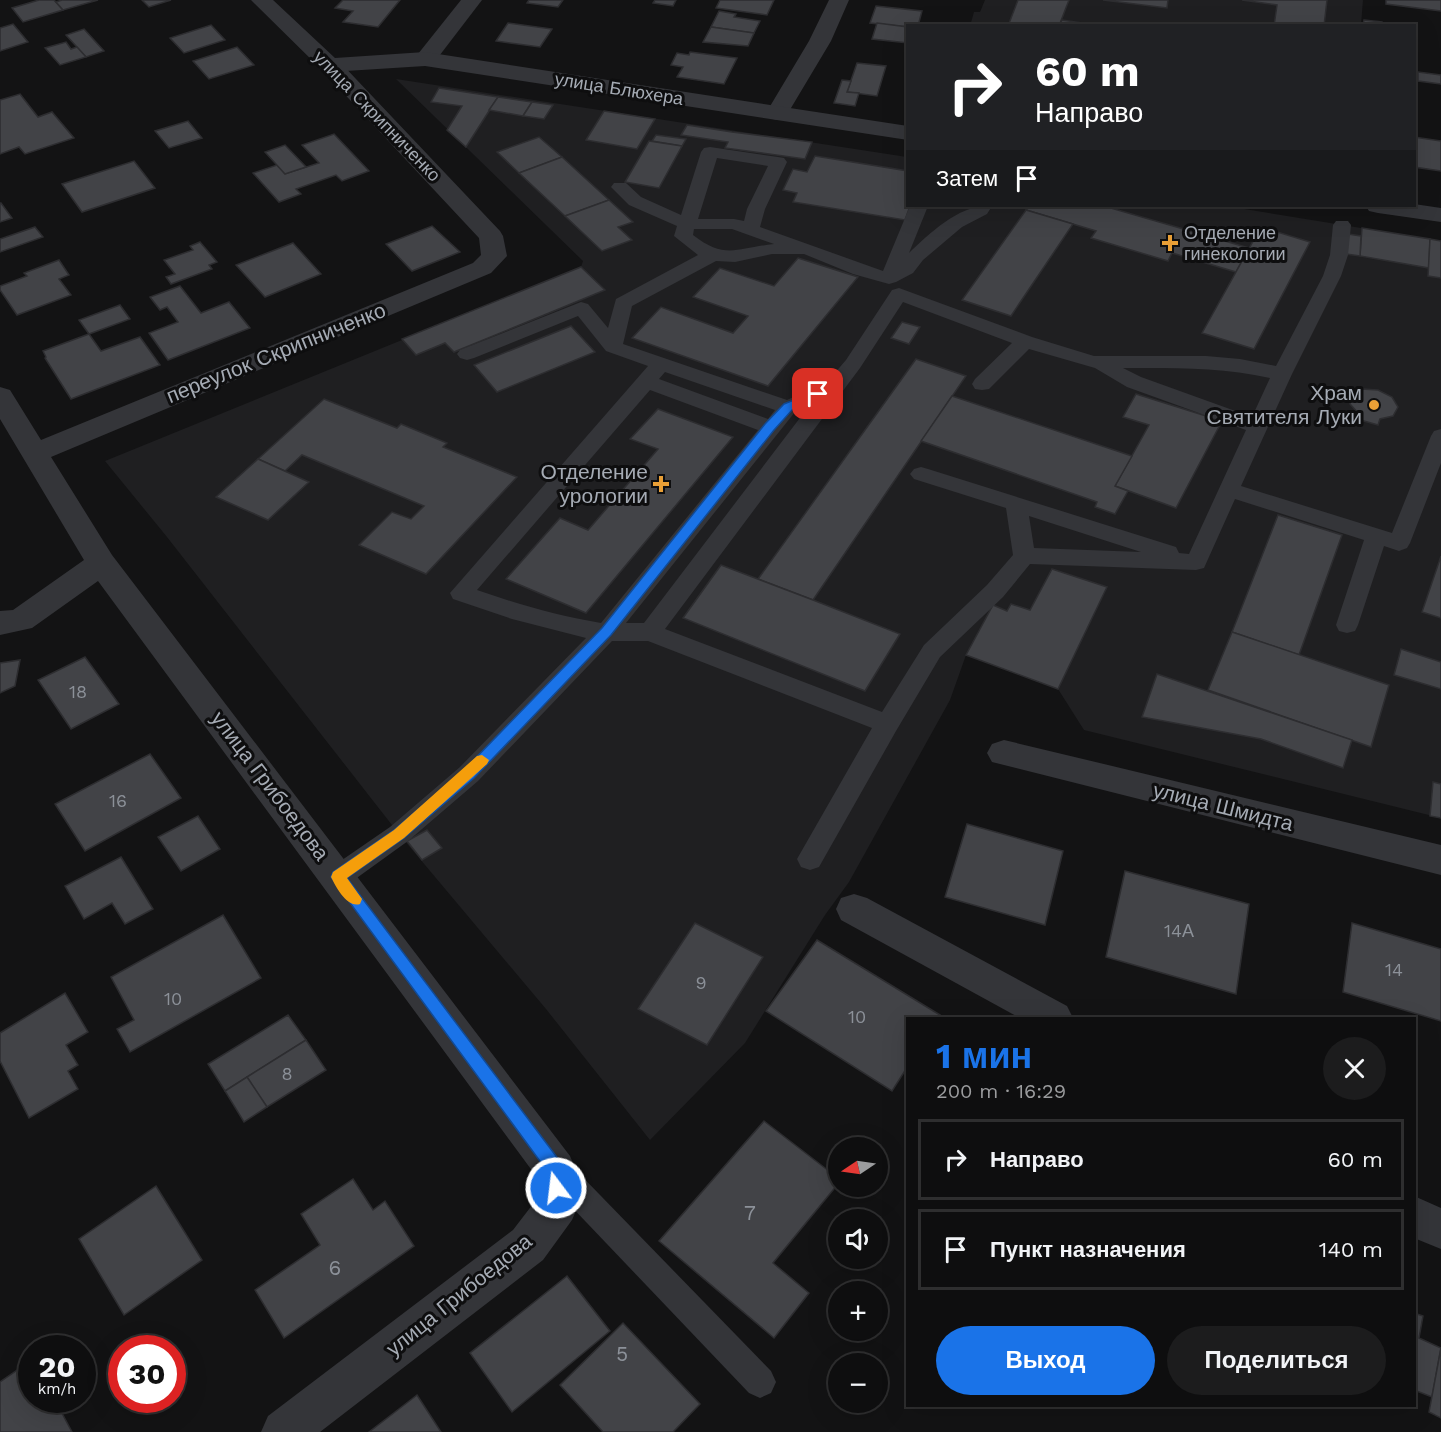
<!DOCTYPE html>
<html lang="ru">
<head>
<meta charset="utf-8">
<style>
	:root { --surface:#0e0e0f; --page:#1c1c1d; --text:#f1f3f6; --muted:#9b9c9e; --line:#2e2e2f; --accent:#1a73e8 }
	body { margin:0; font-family:"Work Sans",sans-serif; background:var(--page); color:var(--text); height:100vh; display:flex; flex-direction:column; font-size:22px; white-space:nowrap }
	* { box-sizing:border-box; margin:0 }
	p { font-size:20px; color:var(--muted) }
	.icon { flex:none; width:33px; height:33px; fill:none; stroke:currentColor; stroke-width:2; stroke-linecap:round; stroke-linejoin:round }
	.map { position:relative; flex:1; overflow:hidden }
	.drawer { position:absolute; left:906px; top:1017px; width:510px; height:390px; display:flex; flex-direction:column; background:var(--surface); border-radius:0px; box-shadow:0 6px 24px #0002,0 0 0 2px var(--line) }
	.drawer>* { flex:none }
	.guide { position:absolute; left:906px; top:24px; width:510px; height:183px; border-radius:0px; box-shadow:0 6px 24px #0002,0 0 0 2px var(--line); background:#202124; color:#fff; overflow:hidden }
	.needle { width:39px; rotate:257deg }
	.fabs { position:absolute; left:828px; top:1137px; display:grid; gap:12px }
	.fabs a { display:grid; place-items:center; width:60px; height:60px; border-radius:50%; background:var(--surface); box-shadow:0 6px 24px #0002,0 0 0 2px var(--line); font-size:30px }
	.speed { position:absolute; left:18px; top:1335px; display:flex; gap:12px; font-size:30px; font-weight:700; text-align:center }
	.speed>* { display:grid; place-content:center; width:78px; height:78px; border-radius:50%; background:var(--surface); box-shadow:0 6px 24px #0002,0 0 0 2px var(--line); line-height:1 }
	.speed small { font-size:15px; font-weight:400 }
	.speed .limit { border:9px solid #d22; background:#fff; color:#111 }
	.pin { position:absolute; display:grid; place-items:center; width:51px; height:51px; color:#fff; margin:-26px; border-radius:12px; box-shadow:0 3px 9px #0006 }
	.me { position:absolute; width:66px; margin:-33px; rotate:345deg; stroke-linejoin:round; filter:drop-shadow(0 0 4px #0008) }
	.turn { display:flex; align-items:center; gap:21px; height:126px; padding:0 30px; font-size:27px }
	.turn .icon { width:78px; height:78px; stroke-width:2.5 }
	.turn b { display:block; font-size:42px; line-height:51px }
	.then { display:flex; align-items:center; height:57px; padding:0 30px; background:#0003; gap:12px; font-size:22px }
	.round { display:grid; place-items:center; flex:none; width:63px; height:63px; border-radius:32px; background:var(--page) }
	.head { display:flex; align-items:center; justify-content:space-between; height:102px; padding:0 30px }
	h1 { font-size:36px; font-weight:700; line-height:45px; color:var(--accent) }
	.button { display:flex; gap:12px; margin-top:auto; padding:12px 30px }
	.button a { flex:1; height:69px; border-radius:36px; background:var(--accent); color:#fff; font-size:24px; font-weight:700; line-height:69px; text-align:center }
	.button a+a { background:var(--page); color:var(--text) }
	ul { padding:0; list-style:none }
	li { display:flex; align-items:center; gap:18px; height:81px; margin:0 12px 9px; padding:0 18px; border:3px solid var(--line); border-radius:0px }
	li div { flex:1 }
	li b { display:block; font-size:22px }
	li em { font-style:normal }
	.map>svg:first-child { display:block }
</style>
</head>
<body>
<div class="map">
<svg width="1441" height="1432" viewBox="0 0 1441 1432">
	<rect width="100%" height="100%" fill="#131314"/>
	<!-- built -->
	<g fill="#1f1f21">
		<polygon points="985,0 1363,0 1361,25 970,26 974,12 980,12"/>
		<polygon points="396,79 907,157 908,206 1226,206 1441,241 1441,818 1084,730 1058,689 966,655 950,700 849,882 825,915 745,1043 650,1140 546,1009 399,834 167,537 105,461 581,267 583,261"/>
	</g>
	<!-- building -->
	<g fill="#424347" stroke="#2d2d30" stroke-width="1.5">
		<polygon points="39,0 54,0 63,10 23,22 12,8"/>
		<polygon points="62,0 98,0 63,10 56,2"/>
		<polygon points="142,0 171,0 149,7"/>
		<polygon points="343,0 400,0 378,27 343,22 353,11 335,8"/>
		<polygon points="529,0 563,0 558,7 527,3"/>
		<polygon points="655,0 676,0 673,6 653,3"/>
		<polygon points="720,0 774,0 767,15 716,8"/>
		<polygon points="1018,0 1069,0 1059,26 1008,26"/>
		<polygon points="1103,0 1168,0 1167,8"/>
		<polygon points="1242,0 1327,0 1324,26 1274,26 1277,5"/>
		<polygon points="1386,0 1441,0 1441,11 1386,4"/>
		<polygon points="876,6 922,11 918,26 908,27 870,23"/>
		<polygon points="719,11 736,14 734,17 760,21 754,33 711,27"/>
		<polygon points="1062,20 1102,26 1059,26"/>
		<polygon points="1364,20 1382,22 1382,26 1363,26"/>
		<polygon points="508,23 552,29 540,47 496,41"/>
		<polygon points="877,23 908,27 908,43 872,39"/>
		<polygon points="13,24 28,42 0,51 0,28"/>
		<polygon points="211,25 225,40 184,53 170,38"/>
		<polygon points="711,27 754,33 748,46 703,42"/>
		<polygon points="84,29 104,51 86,57 66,35"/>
		<polygon points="66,42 71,49 77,47 86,57 60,65 45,48"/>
		<polygon points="237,47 254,65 209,79 193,61"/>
		<polygon points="690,52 737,58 724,84 677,77 683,67 671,65 677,53 689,55"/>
		<polygon points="857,63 886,66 877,96 847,92"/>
		<polygon points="1418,72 1441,75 1441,84 1418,81"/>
		<polygon points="842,80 851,81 847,92 859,93 855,106 834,103"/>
		<polygon points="439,88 498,97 466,147 447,130 462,106 431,102"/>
		<polygon points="20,94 38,117 52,112 74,138 25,154 19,147 0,154 0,100"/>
		<polygon points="498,97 532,102 523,116 489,110"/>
		<polygon points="532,102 553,105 544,119 523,116"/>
		<polygon points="604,111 655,119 637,149 586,140"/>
		<polygon points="188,121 202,138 169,148 155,131"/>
		<polygon points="687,125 732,132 812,142 805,159 725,148 728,142 681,135"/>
		<polygon points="334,134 369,171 342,181 336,175 296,189 301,194 279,202 253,173 277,165 285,174 319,163 302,145"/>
		<polygon points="656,135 686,139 682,146 652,141"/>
		<polygon points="539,137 562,157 519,173 497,152"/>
		<polygon points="1414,137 1441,141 1441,171 1414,167"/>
		<polygon points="649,141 682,146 659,188 625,182"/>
		<polygon points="285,145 306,167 285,174 265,152"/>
		<polygon points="815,156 908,171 908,206 910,206 905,220 793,202 797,193 783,190 793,169 807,172"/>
		<polygon points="562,157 609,200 565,216 519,173"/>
		<polygon points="134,161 155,188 82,212 62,184"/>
		<polygon points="609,200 633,222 618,227 632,240 602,251 565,216"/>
		<polygon points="0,203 1,203 12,218 0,222"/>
		<polygon points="1030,206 1104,206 1249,248 1236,272 1172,253 1168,261 1091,238 1096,231 1026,210"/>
		<polygon points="1026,210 1073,224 1019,304 1011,316 962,300"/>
		<polygon points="432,226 460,252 412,271 386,244"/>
		<polygon points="35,227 43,237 0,252 0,239"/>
		<polygon points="1261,227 1310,242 1254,349 1202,333"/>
		<polygon points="1362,228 1430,239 1429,268 1360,256"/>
		<polygon points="1348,234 1361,236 1360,256 1346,254"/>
		<polygon points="1430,239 1441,241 1441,278 1428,276"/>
		<polygon points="200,242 217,262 209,265 212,269 171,284 166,277 175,274 164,260 193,250 190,246"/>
		<polygon points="293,243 321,274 265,297 236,265"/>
		<polygon points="798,258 858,277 768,386 632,338 661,307 733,333 748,316 693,297 720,268 774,286"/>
		<polygon points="59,260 69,275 59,279 71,295 17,315 0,290 0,286 27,276 24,273"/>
		<polygon points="581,267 605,290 454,352 445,343 416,355 402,339"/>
		<polygon points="180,286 201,313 229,302 250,328 168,360 149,333 178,322 167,307 160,310 150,297"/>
		<polygon points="120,305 130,319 89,334 79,320"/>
		<polygon points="902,322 920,327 909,344 891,338"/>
		<polygon points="571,326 595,352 497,392 474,365"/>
		<polygon points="89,334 101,351 140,337 160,365 71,399 45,358 46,357 43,351"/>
		<polygon points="916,359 966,376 813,600 758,579"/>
		<polygon points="1362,389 1378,390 1392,397 1398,407 1393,416 1380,419 1378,425 1357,419 1359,414 1350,404 1351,395"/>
		<polygon points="1136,394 1222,421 1176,508 1115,486 1149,425 1123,417"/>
		<polygon points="952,396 1132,456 1115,486 1128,491 1115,514 1095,507 1097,502 921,441"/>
		<polygon points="324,399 397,428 401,424 447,443 443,447 517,477 426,574 359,545 392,512 411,519 424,506 302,455 285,471 258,459"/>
		<polygon points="658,409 733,437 586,613 506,579 560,518 588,530 658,449 630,439"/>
		<polygon points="258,459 309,482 268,520 216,497"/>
		<polygon points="1278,515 1342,535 1299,655 1232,632"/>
		<polygon points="1441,556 1441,618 1422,612"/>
		<polygon points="721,565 813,600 900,634 865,691 683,618"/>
		<polygon points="1052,569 1107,587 1058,689 966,655 993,605 1007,611 1011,604 1030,610"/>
		<polygon points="1232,632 1389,685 1371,747 1208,690"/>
		<polygon points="1401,649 1441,662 1441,689 1394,675"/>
		<polygon points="85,657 119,704 71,729 38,680"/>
		<polygon points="20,660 15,686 0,693 0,663"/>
		<polygon points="1157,674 1352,740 1343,768 1261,739 1142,717"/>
		<polygon points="150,754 181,798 85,851 55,804"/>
		<polygon points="1433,782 1441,784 1441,818 1430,816"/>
		<polygon points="198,816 220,849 181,871 158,837"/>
		<polygon points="967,824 1063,851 1045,925 945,897"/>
		<polygon points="427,830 442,848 422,860 407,841"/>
		<polygon points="121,857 153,909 125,924 112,903 84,919 65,886"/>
		<polygon points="1125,871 1249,904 1236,994 1106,957"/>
		<polygon points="223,915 261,978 130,1052 117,1029 134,1020 111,977"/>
		<polygon points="695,923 763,957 707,1045 638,1009"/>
		<polygon points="1352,923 1441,949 1441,1021 1343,992"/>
		<polygon points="817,940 940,1015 937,1018 908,1018 908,1066 892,1091 766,1011"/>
		<polygon points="65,993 88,1032 66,1045 78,1065 68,1071 78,1089 29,1118 0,1061 0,1033"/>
		<polygon points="288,1015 306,1040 225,1091 208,1064"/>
		<polygon points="306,1040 326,1070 267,1107 247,1077"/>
		<polygon points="247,1077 267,1107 244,1122 225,1091"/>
		<polygon points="764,1121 838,1178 838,1184 773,1263 809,1293 774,1338 659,1241"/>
		<polygon points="353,1179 373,1210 385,1201 414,1246 284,1338 255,1290 320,1245 301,1214"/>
		<polygon points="156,1186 202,1260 124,1315 79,1239"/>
		<polygon points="567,1276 610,1331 512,1412 470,1353"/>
		<polygon points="1414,1313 1423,1316 1419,1338 1441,1348 1432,1397 1414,1390"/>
		<polygon points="623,1323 700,1404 673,1432 603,1432 560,1385"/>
		<polygon points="1441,1348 1441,1418 1429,1412"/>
		<polygon points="32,1360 32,1400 55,1400 72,1432 0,1432 0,1382"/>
		<polygon points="417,1395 441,1432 369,1432 395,1412"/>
	</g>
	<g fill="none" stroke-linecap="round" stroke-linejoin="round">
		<!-- service -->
		<g fill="#343539" fill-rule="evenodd">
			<path d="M710,147l68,10 6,1 3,4 -22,47 -5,18 123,44 27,-65h18l-19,47c21,-20 52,-50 83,-47l-5,8 -25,13 -39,33 -10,13 -17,9 -7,2 -36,-10 -49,-20h-32l-37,8 -19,-1 -84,45 -9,38 164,56 40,-18 19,-22 46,-70 7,-2 133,49 62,19h112l34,3 36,7 47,-90 7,-21 3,-30 3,-4h12l3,4 -3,30 -7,21 -49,98 -51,112 151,47 39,-97 3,-5 7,-2v34l-31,80 -3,5 -8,3 -15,-5 -26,79 -3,6 -8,2 -8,-2 -3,-6 28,-85 -129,-41 -31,69 -8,2 -166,-6 -27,33 -63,60 -44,74 -77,136 -9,3 -9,-3 -4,-8 75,-131 -224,-87h-36l-134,140 -70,60 -61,44 -9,3 -9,-3 -4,-8 4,-8 61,-42 70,-60 126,-129 -74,-19 -59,-20 -3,-6 198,-227 -42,-15 -28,-35 -104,42 -7,2 -7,-2 -3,-4 3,-4 121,-48 7,2 20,24 8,-29 82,-44 -24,-19 3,-10 -48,-21 -18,-18 3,-4h12l15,14 40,18 20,-63 3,-4zM717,158l51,8 -21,43 -3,12 -10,-2h-36zM694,229h38l42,15c-37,4 -49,16 -81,-9zM903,302l109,41 -37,36 -3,5 3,5 7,1 7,-1 40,-40 66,19 32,19 119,43 -57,124 -10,-1 -3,-6 -248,-78 -7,-2 -7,2 -4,5 4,5 92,29 7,47 -26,30 -63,60 -42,67 -217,-83 195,-261zM1123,368c50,0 98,-1 147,10l-18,39 -111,-40zM665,372l110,38 -7,9 -109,-40zM650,390l108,40 -157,193c-43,-7 -84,-19 -124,-33zM809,406l-165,217h-18l169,-211zM1029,516l112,36 -107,-4z"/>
			<polygon points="556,1156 566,1160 771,1371 776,1382 771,1393 760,1398 749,1393 546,1180 541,1170 546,1160"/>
		</g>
		<!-- minor -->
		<g fill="#343539" fill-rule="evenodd">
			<polygon points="461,0 482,0 433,64 425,66 417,64 414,59"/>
			<polygon points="829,0 849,0 831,41 788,113 785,118 777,120 769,118 766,113 809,41"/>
			<polygon points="330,58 338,60 500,231 503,236 507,256 491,273 51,457 112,555 570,1156 576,1170 578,1206 572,1220 543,1260 320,1432 261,1432 268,1416 513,1230 536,1200 536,1176 98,581 32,628 0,635 0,611 13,610 84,560 0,419 0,387 10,390 41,440 473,263 481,255 479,238 322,70 319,65 322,60"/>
			<polygon points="1004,740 1441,845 1441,875 992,762 987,753 992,744"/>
			<polygon points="854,894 867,898 1067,1006 1073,1018 1020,1018 841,920 836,909 841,898"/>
			<polygon points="1414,1196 1441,1208 1441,1249 1414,1238"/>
		</g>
		<!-- tertiary -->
		<g fill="#343539" fill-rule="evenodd">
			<polygon points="251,0 273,0 335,58 425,52 908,126 908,140 425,66 330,72 322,70"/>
			<polygon points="1414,204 1441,208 1441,222 1378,213 1369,211 1366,206"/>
		</g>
	</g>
	<!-- route -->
	<path fill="#1a73e8" stroke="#114b97" stroke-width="1.5" d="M818,390l6,4 -2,2 -30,14 -18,20 -163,205 -137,143 -70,60 -57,40 215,286c4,9 4,21 0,29l-6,3 -6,-3 -2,-21 -217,-295 2,-5 61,-42 70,-60 138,-142 163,-204 19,-20z"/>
	<!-- slow -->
	<path fill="#f59e0b" d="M482,755l7,5 -2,4 -83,74 -57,40 15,21 -2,5c-13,4 -24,-17 -29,-27l2,-5 61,-42 83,-74z"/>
	<!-- markers -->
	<g fill="#e99f36" stroke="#0e0e0f" stroke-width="2">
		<path d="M1167 234h6v6h6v6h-6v6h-6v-6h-6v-6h6z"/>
		<circle cx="1374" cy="405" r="6"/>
		<path d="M658 475h6v6h6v6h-6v6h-6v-6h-6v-6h6z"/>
	</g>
	<g text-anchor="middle" stroke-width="6" stroke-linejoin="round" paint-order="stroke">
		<!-- far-street labels -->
		<g font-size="18" fill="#a5abb4" stroke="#0e0e0f">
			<text transform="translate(619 89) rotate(9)" y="6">улица Блюхера</text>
			<text transform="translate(377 116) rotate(46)" y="6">улица Скрипниченко</text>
		</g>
		<!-- far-poi labels -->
		<g font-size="18" fill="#a5abb4" stroke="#0e0e0f" text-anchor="start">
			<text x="1184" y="239">Отделение<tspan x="1184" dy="21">гинекологии</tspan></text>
		</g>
		<!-- number labels -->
		<g font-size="18" fill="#8c9199">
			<text x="78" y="698">18</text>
			<text x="118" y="807">16</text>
			<text x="1179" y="937">14А</text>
			<text x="1394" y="976">14</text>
			<text x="701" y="989">9</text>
			<text x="173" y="1005">10</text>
			<text x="857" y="1023">10</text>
			<text x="287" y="1080">8</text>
		</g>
		<!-- street labels -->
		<g font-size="21" fill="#a5abb4" stroke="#0e0e0f">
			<text transform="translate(276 353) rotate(-22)" y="7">переулок Скрипниченко</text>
			<text transform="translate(270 786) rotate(53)" y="7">улица Грибоедова</text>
			<text transform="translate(1223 807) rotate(14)" y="7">улица Шмидта</text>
			<text transform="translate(459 1295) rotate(-39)" y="7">улица Грибоедова</text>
		</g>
		<!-- poi labels -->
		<g font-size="21" fill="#a5abb4" stroke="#0e0e0f" text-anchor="end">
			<text x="1362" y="400">Храм<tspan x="1362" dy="24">Святителя Луки</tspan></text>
			<text x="648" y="479">Отделение<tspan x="648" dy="24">урологии</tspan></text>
		</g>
		<!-- near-number labels -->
		<g font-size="21" fill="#8c9199">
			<text x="750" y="1220">7</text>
			<text x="335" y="1275">6</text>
			<text x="622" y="1361">5</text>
		</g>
	</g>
</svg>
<div class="fabs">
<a><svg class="needle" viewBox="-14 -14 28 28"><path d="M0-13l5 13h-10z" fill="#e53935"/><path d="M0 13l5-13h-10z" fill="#9b9c9e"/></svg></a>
<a><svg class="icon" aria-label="sound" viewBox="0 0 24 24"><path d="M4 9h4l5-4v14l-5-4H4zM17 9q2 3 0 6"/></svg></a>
<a>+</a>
<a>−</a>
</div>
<div class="speed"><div>20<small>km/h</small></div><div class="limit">30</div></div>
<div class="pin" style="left:818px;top:394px;background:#d93025"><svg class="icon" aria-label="arrive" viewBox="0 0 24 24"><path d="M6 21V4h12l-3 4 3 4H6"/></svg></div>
<svg class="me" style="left:556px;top:1188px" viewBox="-20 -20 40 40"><circle r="17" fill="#1a73e8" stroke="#fff" stroke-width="3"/><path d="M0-11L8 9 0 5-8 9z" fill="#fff"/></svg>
<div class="guide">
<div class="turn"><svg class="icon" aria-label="right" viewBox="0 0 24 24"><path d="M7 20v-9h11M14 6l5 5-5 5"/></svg><div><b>60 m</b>Направо</div></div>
<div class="then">Затем<svg class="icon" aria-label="arrive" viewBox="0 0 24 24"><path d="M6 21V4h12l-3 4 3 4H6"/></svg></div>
</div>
<section class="drawer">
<div class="head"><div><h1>1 мин</h1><p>200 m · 16:29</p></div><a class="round"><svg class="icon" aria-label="close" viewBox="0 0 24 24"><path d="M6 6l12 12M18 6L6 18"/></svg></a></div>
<ul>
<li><svg class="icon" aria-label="right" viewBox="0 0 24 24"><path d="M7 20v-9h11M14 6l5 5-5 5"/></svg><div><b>Направо</b></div><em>60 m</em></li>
<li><svg class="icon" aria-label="arrive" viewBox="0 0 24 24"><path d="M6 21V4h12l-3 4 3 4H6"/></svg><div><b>Пункт назначения</b></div><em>140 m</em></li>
</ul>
<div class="button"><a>Выход</a><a>Поделиться</a></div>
</section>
</div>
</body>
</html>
